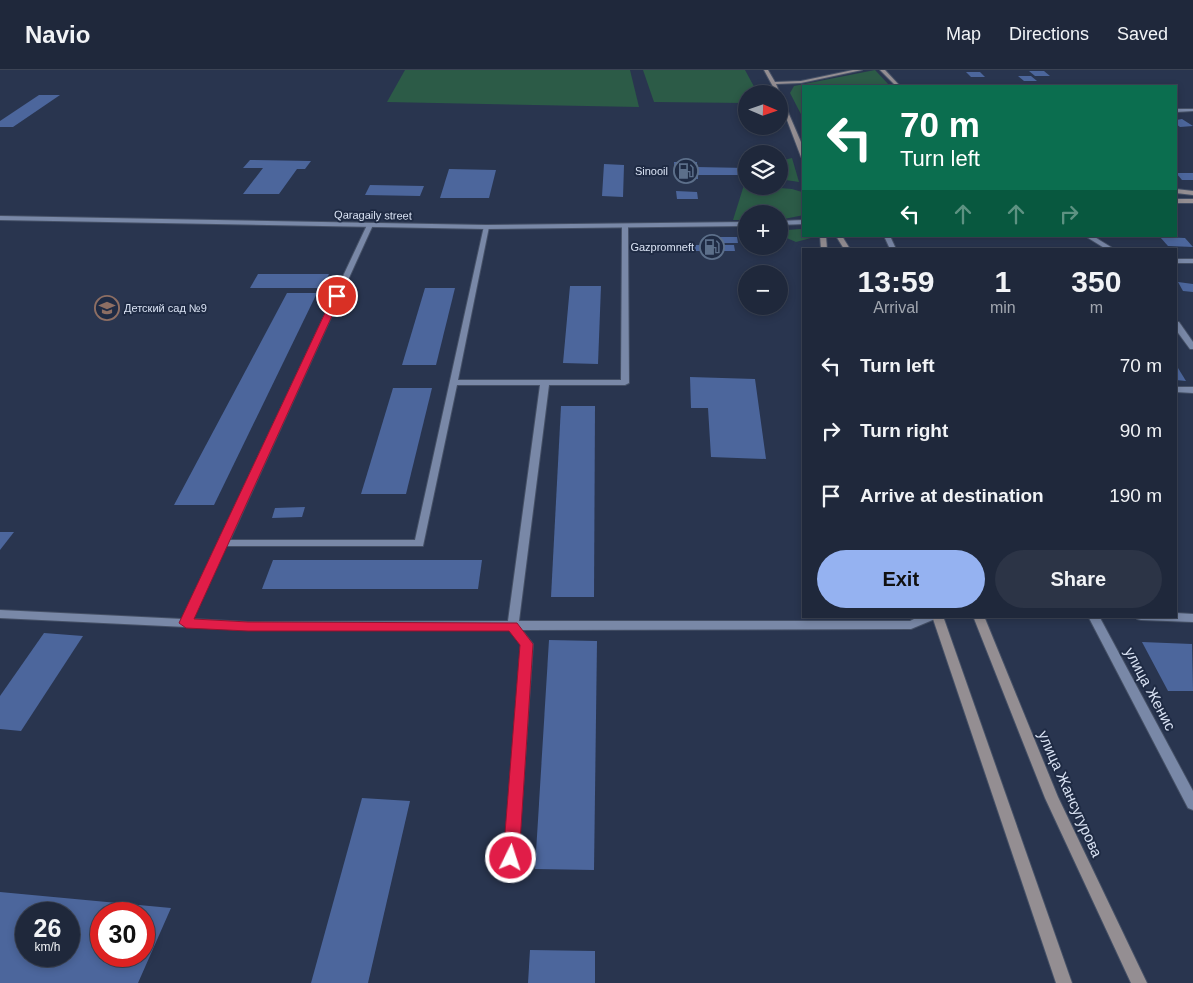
<!DOCTYPE html>
<html lang="en">
<head>
<meta charset="utf-8">
<style>
	:root { --surface:#1f283b; --page:#2c3446; --text:#f1f3f6; --muted:#a1a6af; --line:#3c4455; --accent:#95b2f1 }
	body { margin:0; font-family:Helvetica,sans-serif; background:var(--page); color:var(--text); height:100vh; display:flex; flex-direction:column; font-size:19px; white-space:nowrap }
	* { box-sizing:border-box; margin:0 }
	p { font-size:16px; color:var(--muted) }
	.icon { flex:none; width:28px; height:28px; fill:none; stroke:currentColor; stroke-width:2; stroke-linecap:round; stroke-linejoin:round }
	.map { position:relative; flex:1; overflow:hidden }
	.side { position:absolute; left:802px; top:178px; width:375px; height:370px; display:flex; flex-direction:column; background:var(--surface); border-radius:0px; box-shadow:0 2px 8px #0003,0 0 0 1px var(--line) }
	.side>* { flex:none }
	.top-card { position:absolute; left:802px; top:15px; width:375px; height:152px; border-radius:0px; box-shadow:0 2px 8px #0003,0 0 0 1px var(--line); background:#0b6e4f; color:#fff; overflow:hidden }
	.needle { width:32px; rotate:92deg }
	.tools { position:absolute; left:738px; top:15px; display:grid; gap:10px }
	.tools a { display:grid; place-items:center; width:50px; height:50px; border-radius:50%; background:var(--surface); box-shadow:0 2px 8px #0003,0 0 0 1px var(--line); font-size:25px }
	.speed { position:absolute; left:15px; top:832px; display:flex; gap:10px; font-size:25px; font-weight:700; text-align:center }
	.speed>* { display:grid; place-content:center; width:65px; height:65px; border-radius:50%; background:var(--surface); box-shadow:0 2px 8px #0003,0 0 0 1px var(--line); line-height:1 }
	.speed small { font-size:12px; font-weight:400 }
	.speed .limit { border:8px solid #d22; background:#fff; color:#111 }
	.pin { position:absolute; display:grid; place-items:center; width:42px; height:42px; color:#fff; margin:-21px; border:2px solid #fff; border-radius:50%; box-shadow:0 1px 5px #0007 }
	.me { position:absolute; width:55px; margin:-28px; rotate:4deg; stroke-linejoin:round; filter:drop-shadow(0 0 4px #0008) }
	.turn { display:flex; align-items:center; gap:18px; height:105px; padding:0 15px; font-size:22px }
	.turn .icon { width:65px; height:65px; stroke-width:2.5 }
	.turn b { display:block; font-size:35px; line-height:42px }
	.lanes { display:flex; align-items:center; height:48px; padding:0 15px; background:#0003; justify-content:center; gap:25px; direction:ltr }
	.lanes .off { opacity:.35 }
	.eta { display:flex; justify-content:space-evenly; align-items:center; height:85px; text-align:center }
	.eta b { font-size:30px; font-weight:700; line-height:35px }
	.cta { display:flex; gap:10px; margin-top:auto; padding:10px 15px }
	.cta a { flex:1; height:58px; border-radius:30px; background:var(--accent); color:#111; font-size:20px; font-weight:700; line-height:58px; text-align:center }
	.cta a+a { background:var(--page); color:var(--text) }
	ul { padding:0; list-style:none }
	li { display:flex; align-items:center; gap:15px; height:65px; padding:0 15px }
	li div { flex:1 }
	li b { display:block; font-size:19px }
	li em { font-style:normal }
	header { display:flex; align-items:center; gap:30px; box-sizing:border-box; height:70px; padding:0 25px; background:var(--surface); border-bottom:1px solid var(--line) }
	header strong { font-size:24px }
	nav { display:flex; gap:28px; margin-inline-start:auto; font-size:18px }
	.map>svg:first-child { display:block }
</style>
</head>
<body>
<header>
<strong>Navio</strong>
<nav><a>Map</a><a>Directions</a><a>Saved</a></nav>
</header>
<div class="map">
<svg width="1193" height="913" viewBox="0 0 1193 913">
	<rect width="100%" height="100%" fill="#29354f"/>
	<!-- green -->
	<g fill="#2c5b47">
		<polygon points="405,0 630,0 639,37 387,32"/>
		<polygon points="643,0 745,0 758,24 746,24 746,33 654,32"/>
		<polygon points="875,0 890,16 804,16 804,50 790,23 794,16"/>
		<polygon points="792,88 799,112 779,109 779,91"/>
		<polygon points="744,115 792,119 802,122 804,145 779,150 779,144 746,144 746,150 733,150"/>
		<polygon points="800,159 804,160 804,166 812,166 811,168 796,172 782,166 787,160"/>
	</g>
	<!-- building -->
	<g fill="#4c669c" fill-rule="evenodd">
		<polygon points="1029,1 1044,1 1050,6 1035,6"/>
		<polygon points="966,2 980,2 985,7 971,7"/>
		<polygon points="1018,6 1031,6 1037,11 1024,11"/>
		<polygon points="39,25 60,25 13,57 0,57 0,51"/>
		<polygon points="1182,49 1193,56 1180,57 1176,54 1176,50"/>
		<polygon points="250,90 311,91 305,99 297,99 279,124 243,124 263,98 243,98"/>
		<polygon points="674,92 697,92 697,97 746,98 746,105 698,105 698,109 675,108"/>
		<polygon points="604,94 624,95 623,127 602,126"/>
		<polygon points="449,99 496,100 489,128 440,128"/>
		<polygon points="1176,103 1193,103 1193,110 1182,110"/>
		<polygon points="370,115 424,116 420,126 365,125"/>
		<polygon points="676,121 697,122 698,129 677,129"/>
		<polygon points="707,167 737,167 738,173 708,173"/>
		<polygon points="1160,167 1185,168 1193,177 1168,176"/>
		<polygon points="689,175 734,175 735,181 690,181"/>
		<polygon points="258,204 329,204 322,218 250,218"/>
		<polygon points="1178,212 1193,214 1193,222 1183,221"/>
		<polygon points="570,216 601,216 598,294 563,293"/>
		<polygon points="425,218 455,218 436,295 402,295"/>
		<polygon points="287,223 317,223 214,435 174,435"/>
		<polygon points="1176,298 1178,298 1186,311 1176,310"/>
		<polygon points="690,307 755,309 766,389 711,387 708,338 691,338"/>
		<polygon points="393,318 432,318 406,424 361,424"/>
		<polygon points="561,336 595,336 594,527 551,527"/>
		<polygon points="305,437 302,447 272,448 275,438"/>
		<polygon points="0,462 14,462 0,480"/>
		<polygon points="273,490 482,490 478,519 262,519"/>
		<polygon points="44,563 83,566 21,661 0,659 0,626"/>
		<polygon points="549,570 597,571 594,800 535,799"/>
		<polygon points="1142,572 1192,574 1193,621 1168,621"/>
		<polygon points="362,728 410,731 368,913 311,913"/>
		<path d="M0,822l171,16 -33,75h-138zM26,844h43v42h-43zM101,844h43v42h-43z"/>
		<polygon points="530,880 595,881 595,913 528,913"/>
	</g>
	<g fill="none" stroke-linecap="round" stroke-linejoin="round">
		<defs>
			<g id="minor">
				<polygon points="1176,39 1193,39 1193,41 1176,42"/>
				<path d="M370,153l3,2 -143,315h185l69,-314 5,1 -31,153h163l1,-154 3,-2 3,2 1,157 -4,2h-76l-30,236h391l10,-5h16l-1,3 -24,10 -389,1 11,14 -15,214 -2,5 -5,2 -5,-2 -2,-5 17,-213 -11,-15h-262l-248,-12v-8l182,9 185,-394zM457,315h83l-32,236 -260,1 -55,-3 33,-73h197z"/>
				<polygon points="884,166 890,166 896,179 890,179"/>
				<polygon points="1085,166 1093,166 1114,179 1106,179"/>
				<rect x="1176" y="189" width="17" height="4"/>
				<polygon points="1176,252 1179,252 1193,272 1193,279 1190,279 1176,260"/>
				<polygon points="1176,317 1193,317 1193,323 1176,322"/>
				<polygon points="1176,543 1193,544 1193,552 1141,550 1137,549 1136,546 1176,546"/>
				<polygon points="1088,546 1099,546 1193,721 1193,740 1188,738"/>
			</g>
			<g id="tertiary">
				<polygon points="0,146 486,155 746,152 746,156 486,159 0,150"/>
				<polygon points="804,150 804,154 779,155 779,151"/>
			</g>
			<g id="secondary">
				<polygon points="764,0 768,0 775,12 801,11 853,0 862,0 801,13 776,14 804,79 804,89 801,87 779,29 779,24 777,24"/>
				<polygon points="880,0 885,0 900,16 896,16"/>
				<polygon points="1176,119 1193,121 1193,125 1176,123"/>
				<rect x="1176" y="129" width="17" height="4"/>
				<polygon points="820,166 826,166 827,179 821,179"/>
				<polygon points="836,166 842,166 850,179 844,179"/>
				<polygon points="932,546 943,546 1072,913 1056,913"/>
				<polygon points="973,546 984,546 1058,727 1147,913 1131,913 1045,728"/>
			</g>
		</defs>
		<!-- minor casing -->
		<use href="#minor" stroke="#455066" stroke-width="2"/>
		<!-- tertiary casing -->
		<use href="#tertiary" stroke="#455066" stroke-width="2"/>
		<!-- secondary casing -->
		<use href="#secondary" stroke="#455066" stroke-width="2"/>
		<!-- minor -->
		<use href="#minor" fill="#7988a7" fill-rule="evenodd"/>
		<!-- tertiary -->
		<use href="#tertiary" fill="#7988a7" fill-rule="evenodd"/>
		<!-- secondary -->
		<use href="#secondary" fill="#948e92" fill-rule="evenodd"/>
	</g>
	<!-- route -->
	<polygon fill="#e11d48" stroke="#92132f" points="337,223 341,226 194,549 248,552 517,553 533,574 519,788 516,793 511,796 505,793 503,788 520,575 509,561 248,561 186,558 179,553 333,226"/>
	<!-- icons -->
	<defs>
		<symbol id="fuel-ring" viewBox="-11 -11 22 22"><circle r="9.5" fill="#1f2b44" stroke="#5c6f8a" stroke-width="1.5"/><path d="M-5.5-6h7V0h2V4h1.3V-2.5L3-4.5l.8-.8L6-3V5H2.5V1h-1V6h-7ZM-4.2-4.7v3.2H.2V-4.7Z" fill="#5c6f8a"/></symbol>
		<symbol id="school-ring" viewBox="-11 -11 22 22"><circle r="9.5" fill="#1f2b44" stroke="#8d6e63" stroke-width="1.5"/><path d="M0-5L7-2L0 1L-7-2ZM-4 1L0 2.5L4 1V4Q0 6-4 4Z" fill="#8d6e63"/></symbol>
	</defs>
	<g fill-rule="evenodd">
		<use href="#fuel-ring" x="672" y="87" width="28" height="28"/>
		<use href="#fuel-ring" x="698" y="163" width="28" height="28"/>
		<use href="#school-ring" x="93" y="224" width="28" height="28"/>
	</g>
	<g text-anchor="middle" stroke-width="4" stroke-linejoin="round" paint-order="stroke">
		<!-- far-poi labels -->
		<g font-size="11" fill="#dae3f4" stroke="#1f2b44" text-anchor="end">
			<text x="668" y="105">Sinooil</text>
			<text x="694" y="181">Gazpromneft</text>
			<text x="124" y="242" text-anchor="start">Детский сад №9</text>
		</g>
		<!-- far-street labels -->
		<g font-size="11" fill="#dae3f4" stroke="#1f2b44">
			<text transform="translate(373 145) rotate(1)" y="4">Qaragaily street</text>
		</g>
		<!-- near-street labels -->
		<g font-size="15" fill="#dae3f4" stroke="#1f2b44">
			<text transform="translate(1150 619) rotate(62)" y="5">улица Женис</text>
			<text transform="translate(1070 724) rotate(66)" y="5">улица Жансугурова</text>
		</g>
	</g>
</svg>
<div class="tools">
<a><svg class="needle" viewBox="-14 -14 28 28"><path d="M0-13l5 13h-10z" fill="#e53935"/><path d="M0 13l5-13h-10z" fill="#a1a6af"/></svg></a>
<a><svg class="icon" aria-label="layers" viewBox="0 0 24 24"><path d="M12 4l9 5-9 5-9-5zM3 14l9 5 9-5"/></svg></a>
<a>+</a>
<a>−</a>
</div>
<div class="speed"><div>26<small>km/h</small></div><div class="limit">30</div></div>
<div class="pin" style="left:337px;top:226px;background:#d93025"><svg class="icon" aria-label="arrive" viewBox="0 0 24 24"><path d="M6 21V4h12l-3 4 3 4H6"/></svg></div>
<svg class="me" style="left:511px;top:788px" viewBox="-20 -20 40 40"><circle r="17" fill="#e11d48" stroke="#fff" stroke-width="3"/><path d="M0-11L8 9 0 5-8 9z" fill="#fff"/></svg>
<div class="top-card">
<div class="turn"><svg class="icon" aria-label="left" viewBox="0 0 24 24"><path d="M17 20v-9H6M10 6l-5 5 5 5"/></svg><div><b>70 m</b>Turn left</div></div>
<div class="lanes"><svg class="icon" aria-label="left" viewBox="0 0 24 24"><path d="M17 20v-9H6M10 6l-5 5 5 5"/></svg><svg class="icon off" aria-label="ahead" viewBox="0 0 24 24"><path d="M12 20V5M6 11l6-6 6 6"/></svg><svg class="icon off" aria-label="ahead" viewBox="0 0 24 24"><path d="M12 20V5M6 11l6-6 6 6"/></svg><svg class="icon off" aria-label="right" viewBox="0 0 24 24"><path d="M7 20v-9h11M14 6l5 5-5 5"/></svg></div>
</div>
<section class="side">
<div class="eta">
<div><b>13:59</b><p>Arrival</p></div>
<div><b>1</b><p>min</p></div>
<div><b>350</b><p>m</p></div>
</div>
<ul>
<li><svg class="icon" aria-label="left" viewBox="0 0 24 24"><path d="M17 20v-9H6M10 6l-5 5 5 5"/></svg><div><b>Turn left</b></div><em>70 m</em></li>
<li><svg class="icon" aria-label="right" viewBox="0 0 24 24"><path d="M7 20v-9h11M14 6l5 5-5 5"/></svg><div><b>Turn right</b></div><em>90 m</em></li>
<li><svg class="icon" aria-label="arrive" viewBox="0 0 24 24"><path d="M6 21V4h12l-3 4 3 4H6"/></svg><div><b>Arrive at destination</b></div><em>190 m</em></li>
</ul>
<div class="cta"><a>Exit</a><a>Share</a></div>
</section>
</div>
</body>
</html>
